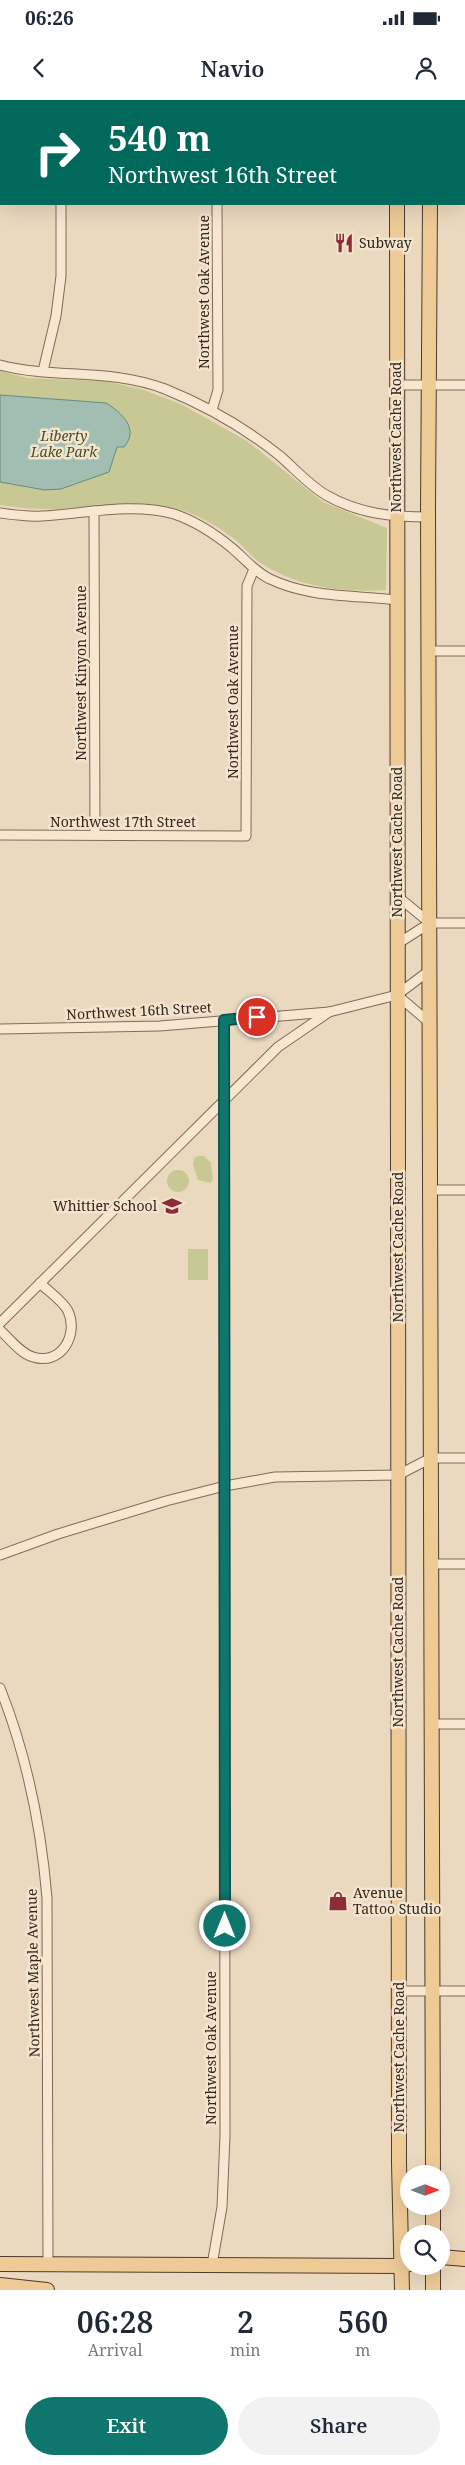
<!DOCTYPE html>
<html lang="en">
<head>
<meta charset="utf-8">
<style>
	:root { --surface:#fff; --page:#f2f2f3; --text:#1f2937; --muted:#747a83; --accent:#0f766e }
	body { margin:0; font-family:"Noto Serif",serif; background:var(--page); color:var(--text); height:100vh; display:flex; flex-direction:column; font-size:19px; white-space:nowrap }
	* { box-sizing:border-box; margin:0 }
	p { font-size:16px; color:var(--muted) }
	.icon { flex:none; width:28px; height:28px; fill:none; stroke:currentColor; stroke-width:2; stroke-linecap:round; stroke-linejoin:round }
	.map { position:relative; height:2190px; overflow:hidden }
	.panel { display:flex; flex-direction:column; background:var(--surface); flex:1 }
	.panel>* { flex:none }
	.banner { position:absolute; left:0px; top:0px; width:465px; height:105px; box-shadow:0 5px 20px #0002; background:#00695c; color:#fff; overflow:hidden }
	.needle { width:32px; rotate:90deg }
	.buttons { position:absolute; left:400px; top:2065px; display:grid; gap:10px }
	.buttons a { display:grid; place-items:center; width:50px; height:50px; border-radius:50%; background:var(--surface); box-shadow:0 5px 20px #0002; font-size:25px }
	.pin { position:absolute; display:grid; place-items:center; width:42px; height:42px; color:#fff; margin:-21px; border:2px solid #fff; border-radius:50%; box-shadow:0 1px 5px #0007 }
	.me { position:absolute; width:55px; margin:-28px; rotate:0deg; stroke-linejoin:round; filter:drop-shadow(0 0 4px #0008) }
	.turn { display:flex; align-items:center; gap:18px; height:105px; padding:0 25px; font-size:22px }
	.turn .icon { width:65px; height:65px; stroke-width:2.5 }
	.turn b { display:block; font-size:35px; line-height:42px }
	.eta { display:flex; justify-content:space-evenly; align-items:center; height:85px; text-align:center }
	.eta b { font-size:30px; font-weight:600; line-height:35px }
	.cta { display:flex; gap:10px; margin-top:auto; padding:10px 25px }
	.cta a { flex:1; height:58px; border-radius:30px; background:var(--accent); color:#fff; font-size:20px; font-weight:600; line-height:58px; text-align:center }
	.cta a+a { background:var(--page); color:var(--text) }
	.status { display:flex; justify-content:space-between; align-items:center; height:35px; padding:0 25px; background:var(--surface); direction:ltr }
	.status svg { height:14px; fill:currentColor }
	header { display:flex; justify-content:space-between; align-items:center; height:65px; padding:0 25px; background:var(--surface); font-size:22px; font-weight:600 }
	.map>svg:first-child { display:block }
</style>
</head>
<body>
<div class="status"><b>06:26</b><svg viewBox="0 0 49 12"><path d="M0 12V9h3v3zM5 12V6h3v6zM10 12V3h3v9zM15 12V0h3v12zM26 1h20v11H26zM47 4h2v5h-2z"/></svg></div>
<header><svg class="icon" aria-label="back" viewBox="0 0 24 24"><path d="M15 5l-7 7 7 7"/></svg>Navio<svg class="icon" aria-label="person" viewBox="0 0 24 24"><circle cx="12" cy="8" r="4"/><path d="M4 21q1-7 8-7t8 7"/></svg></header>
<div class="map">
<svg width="465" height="2190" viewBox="0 0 465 2190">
	<rect width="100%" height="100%" fill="#ebd9bf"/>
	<!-- green -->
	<g fill="#c7c893">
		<path d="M0,271l27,7 77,3 37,8 40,15 66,37 76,61 64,26 -1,62c-45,3 -89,-3 -127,-28 -8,-6 -14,-14 -22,-21 -17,-13 -36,-25 -56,-31 -40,-12 -80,-3 -121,-1 -20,1 -40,-1 -60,-4z"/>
		<polygon points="198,1056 204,1056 211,1063 213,1080 210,1083 198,1080 193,1065 194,1058"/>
		<circle cx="178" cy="1081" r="11"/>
		<rect x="188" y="1149" width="20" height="31"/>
	</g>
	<!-- water -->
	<path fill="#a2bdb2" stroke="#6a8a7f" d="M0,295l106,8c15,9 34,26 18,44h-7l-8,25 -48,17 -16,1 -45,-8z"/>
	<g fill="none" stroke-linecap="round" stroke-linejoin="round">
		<defs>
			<g id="street">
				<polyline points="60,0 60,1"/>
				<polyline points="217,0 217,1"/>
				<polyline points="464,17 465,17"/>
				<path d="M0,265c55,14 110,3 165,24 42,17 79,38 115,67 15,13 29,29 46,39 33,19 66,22 103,22"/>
				<polyline points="43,271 56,216 61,176 61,104"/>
				<polyline points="396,285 465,285"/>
				<polyline points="212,310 218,290 217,104"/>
				<polyline points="94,411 95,735"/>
				<path d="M0,413c14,2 28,4 42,3 42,-2 89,-14 132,-2 21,7 41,20 58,34 13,11 23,24 38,31 39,19 85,16 127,21"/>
				<polyline points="429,551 465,551"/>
				<polyline points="0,735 246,736 247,486 254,469"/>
				<polyline points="397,796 430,823"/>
				<polyline points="430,823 465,823"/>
				<polyline points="397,844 430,823"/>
				<polyline points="397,895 430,923"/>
				<polyline points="0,929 160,926 329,912 397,895 430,870"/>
				<polyline points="430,1090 465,1090"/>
				<polyline points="0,1223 278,947 329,912"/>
				<path d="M0,1230c10,9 20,23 33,27 28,9 46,-22 35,-46 -5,-10 -20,-20 -28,-28"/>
				<polyline points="0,1455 58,1434 166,1401 225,1386 275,1377 398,1375 431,1358 465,1358"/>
				<polyline points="431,1464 465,1464"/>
				<path d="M0,1588c27,68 41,137 47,210l1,367"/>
				<polyline points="431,1624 465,1624"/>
				<polyline points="399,1891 465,1891"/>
				<polyline points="212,2165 222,2107 225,2036 224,920"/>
			</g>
			<g id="primary">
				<polyline points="397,1 397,0"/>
				<polyline points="430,1 430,0"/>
				<polyline points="397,104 399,2063 402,2190"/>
				<polyline points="430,104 428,408 433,2074"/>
				<polyline points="433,2106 433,2134"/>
				<polyline points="441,2157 465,2159"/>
				<polyline points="0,2164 402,2166 409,2164"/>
				<polyline points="433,2166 433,2190"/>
				<polyline points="0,2185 47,2190"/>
			</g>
		</defs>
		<!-- street casing -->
		<use href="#street" stroke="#826a58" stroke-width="11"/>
		<!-- primary casing -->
		<use href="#primary" stroke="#50392d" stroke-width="16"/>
		<!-- street -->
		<use href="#street" stroke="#f7e7d1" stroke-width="9"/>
		<!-- primary -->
		<use href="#primary" stroke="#eeca97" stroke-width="14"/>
	</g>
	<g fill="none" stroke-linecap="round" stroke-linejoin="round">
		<defs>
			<polyline id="route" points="225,1826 224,920 257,917"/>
		</defs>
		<!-- route casing -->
		<use href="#route" stroke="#0a4d48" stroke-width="12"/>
		<!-- route -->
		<use href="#route" stroke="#0f766e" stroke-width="9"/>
	</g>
	<!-- icons -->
	<defs>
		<symbol id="restaurant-bare" viewBox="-9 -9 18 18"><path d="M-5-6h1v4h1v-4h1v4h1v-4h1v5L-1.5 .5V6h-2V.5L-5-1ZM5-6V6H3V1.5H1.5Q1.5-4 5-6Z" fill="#8e2b36" stroke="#f3e4ce" stroke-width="2.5" paint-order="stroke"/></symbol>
		<symbol id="school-bare" viewBox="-9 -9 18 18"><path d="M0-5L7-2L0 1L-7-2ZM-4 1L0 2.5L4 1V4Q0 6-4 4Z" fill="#8e2b36" stroke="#f3e4ce" stroke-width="2.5" paint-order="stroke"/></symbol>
		<symbol id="shop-bare" viewBox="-9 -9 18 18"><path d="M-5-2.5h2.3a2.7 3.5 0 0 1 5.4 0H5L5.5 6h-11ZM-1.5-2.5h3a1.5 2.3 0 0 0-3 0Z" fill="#8e2b36" stroke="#f3e4ce" stroke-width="2.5" paint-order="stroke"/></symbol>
	</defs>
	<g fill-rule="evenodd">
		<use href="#restaurant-bare" x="330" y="129" width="28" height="28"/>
		<use href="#school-bare" x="158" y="1092" width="28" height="28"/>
		<use href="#shop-bare" x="324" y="1787" width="28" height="28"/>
	</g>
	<g text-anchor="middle" stroke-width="5" stroke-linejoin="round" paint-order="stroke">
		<!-- poi labels -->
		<g font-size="14" fill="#33251c" stroke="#f3e4ce" text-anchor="start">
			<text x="359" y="148">Subway</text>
			<text x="157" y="1111" text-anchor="end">Whittier School</text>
			<text x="353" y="1798">Avenue<tspan x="353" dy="16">Tattoo Studio</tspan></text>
		</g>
		<!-- street labels -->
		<g font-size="14" fill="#33251c" stroke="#f3e4ce">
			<text transform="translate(204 192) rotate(-90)" y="5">Northwest Oak Avenue</text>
			<text transform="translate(396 337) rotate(-90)" y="5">Northwest Cache Road</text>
			<text transform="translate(81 573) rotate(-90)" y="5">Northwest Kinyon Avenue</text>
			<text transform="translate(233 602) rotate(-90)" y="5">Northwest Oak Avenue</text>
			<text x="123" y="727">Northwest 17th Street</text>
			<text transform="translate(397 742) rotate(-90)" y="5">Northwest Cache Road</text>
			<text transform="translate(139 911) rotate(-3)" y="5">Northwest 16th Street</text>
			<text transform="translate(398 1147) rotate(-90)" y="5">Northwest Cache Road</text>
			<text transform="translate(398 1552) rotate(-90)" y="5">Northwest Cache Road</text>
			<text transform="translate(33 1873) rotate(-91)" y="5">Northwest Maple Avenue</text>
			<text transform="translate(211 1948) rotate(-90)" y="5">Northwest Oak Avenue</text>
			<text transform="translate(399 1957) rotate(-90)" y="5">Northwest Cache Road</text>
		</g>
		<!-- park labels -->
		<g font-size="14" font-style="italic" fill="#484e24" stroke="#f3e4ce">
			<text x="64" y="341">Liberty<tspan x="64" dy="16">Lake Park</tspan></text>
		</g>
	</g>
</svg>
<div class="buttons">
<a><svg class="needle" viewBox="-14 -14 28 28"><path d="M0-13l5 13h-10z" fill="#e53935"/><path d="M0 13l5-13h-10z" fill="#747a83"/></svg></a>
<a><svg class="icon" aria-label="search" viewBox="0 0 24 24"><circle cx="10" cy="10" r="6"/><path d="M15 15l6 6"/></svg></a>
</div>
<div class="pin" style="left:257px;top:917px;background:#d93025"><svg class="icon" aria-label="arrive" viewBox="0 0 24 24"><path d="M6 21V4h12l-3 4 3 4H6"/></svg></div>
<svg class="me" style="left:225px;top:1826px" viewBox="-20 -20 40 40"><circle r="17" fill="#0f766e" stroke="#fff" stroke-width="3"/><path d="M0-11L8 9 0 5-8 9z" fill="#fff"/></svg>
<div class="banner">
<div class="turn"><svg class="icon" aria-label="right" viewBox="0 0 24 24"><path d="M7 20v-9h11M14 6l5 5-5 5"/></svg><div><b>540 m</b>Northwest 16th Street</div></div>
</div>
</div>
<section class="panel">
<div class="eta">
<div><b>06:28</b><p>Arrival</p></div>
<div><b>2</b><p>min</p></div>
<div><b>560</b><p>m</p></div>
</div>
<div class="cta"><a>Exit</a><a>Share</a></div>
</section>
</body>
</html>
